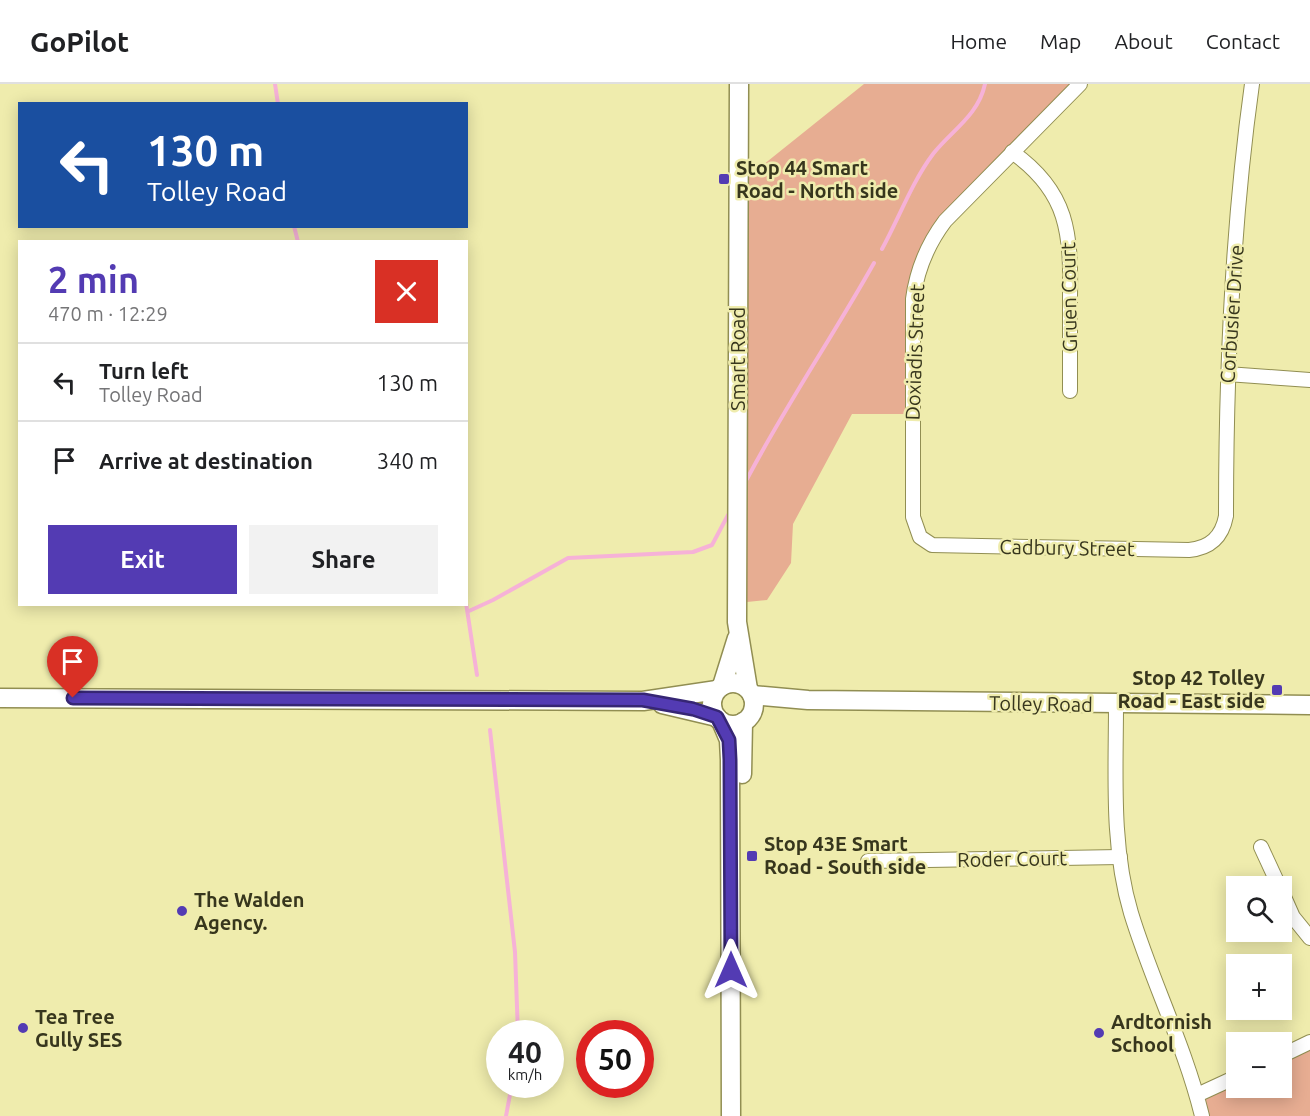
<!DOCTYPE html>
<html lang="en">
<head>
<meta charset="utf-8">
<style>
	:root { --surface:#fff; --page:#f2f2f2; --text:#202124; --muted:#757577; --line:#e0e0e0; --accent:#533bb3 }
	body { margin:0; font-family:Ubuntu,sans-serif; background:var(--page); color:var(--text); height:100vh; display:flex; flex-direction:column; font-size:22px; white-space:nowrap }
	* { box-sizing:border-box; margin:0 }
	p { font-size:20px; color:var(--muted) }
	.icon { flex:none; width:33px; height:33px; fill:none; stroke:currentColor; stroke-width:2; stroke-linecap:round; stroke-linejoin:round }
	.map { position:relative; flex:1; overflow:hidden }
	.details { position:absolute; left:18px; top:156px; width:450px; height:366px; display:flex; flex-direction:column; background:var(--surface); border-radius:0px; box-shadow:0 3px 15px #0003 }
	.details>* { flex:none }
	.banner { position:absolute; left:18px; top:18px; width:450px; height:126px; border-radius:0px; box-shadow:0 3px 15px #0003; background:#1a4fa0; color:#fff; overflow:hidden }
	.controls { position:absolute; left:1226px; top:792px; display:grid; gap:12px }
	.controls a { display:grid; place-items:center; width:66px; height:66px; border-radius:0px; background:var(--surface); box-shadow:0 3px 15px #0003; font-size:30px }
	.speed { position:absolute; left:486px; top:936px; display:flex; gap:12px; font-size:30px; font-weight:700; text-align:center }
	.speed>* { display:grid; place-content:center; width:78px; height:78px; border-radius:50%; background:var(--surface); box-shadow:0 3px 15px #0003; line-height:1 }
	.speed small { font-size:15px; font-weight:400 }
	.speed .limit { border:9px solid #d22; background:#fff; color:#111 }
	.pin { position:absolute; display:grid; place-items:center; width:51px; height:51px; color:#fff; margin:-62px -26px; border-radius:50% 50% 50% 0; rotate:-45deg; box-shadow:0 0 6px #0007 }
	.pin .icon { rotate:45deg }
	.me { position:absolute; width:66px; margin:-33px; rotate:0deg; stroke-linejoin:round; filter:drop-shadow(0 0 4px #0008) }
	.turn { display:flex; align-items:center; gap:21px; height:126px; padding:0 30px; font-size:27px }
	.turn .icon { width:78px; height:78px; stroke-width:2.5 }
	.turn b { display:block; font-size:42px; line-height:51px }
	.round { display:grid; place-items:center; flex:none; width:63px; height:63px; border-radius:0px; background:var(--page) }
	.summary { display:flex; align-items:center; justify-content:space-between; height:102px; padding:0 30px }
	h1 { font-size:36px; font-weight:600; line-height:45px; color:var(--accent) }
	.cta { display:flex; gap:12px; margin-top:auto; padding:12px 30px }
	.cta a { flex:1; height:69px; border-radius:0px; background:var(--accent); color:#fff; font-size:24px; font-weight:600; line-height:69px; text-align:center }
	.cta a+a { background:var(--page); color:var(--text) }
	ul { padding:0; list-style:none }
	li { display:flex; align-items:center; gap:18px; height:78px; padding:0 30px; border-top:2px solid var(--line) }
	li div { flex:1 }
	li b { display:block; font-size:22px }
	li em { font-style:normal }
	header { display:flex; align-items:center; gap:36px; box-sizing:border-box; height:84px; padding:0 30px; background:var(--surface); border-bottom:2px solid var(--line) }
	header strong { font-size:28px }
	nav { display:flex; gap:33px; margin-inline-start:auto; font-size:21px }
	.map>svg:first-child { display:block }
</style>
</head>
<body>
<header>
<strong>GoPilot</strong>
<nav><a>Home</a><a>Map</a><a>About</a><a>Contact</a></nav>
</header>
<div class="map">
<svg width="1310" height="1032" viewBox="0 0 1310 1032">
	<rect width="100%" height="100%" fill="#efecad"/>
	<!-- green -->
	<g fill="#e7ad92">
		<polygon points="864,0 1077,0 945,137 916,195 913,330 852,330 793,440 791,479 767,516 737,519 738,101"/>
		<polygon points="1310,958 1310,1032 1202,1032 1197,1011 1236,993 1236,1004 1281,1004 1281,972"/>
	</g>
	<g fill="none" stroke-linecap="round" stroke-linejoin="round">
		<!-- stream -->
		<g stroke="#f6b2d7" stroke-width="4">
			<polyline points="275,0 278,20"/>
			<polyline points="294,142 298,158"/>
			<path d="M882,165c17,-31 30,-67 51,-95 19,-24 45,-38 52,-70"/>
			<path d="M747,395c39,-74 86,-143 127,-216"/>
			<polyline points="466,519 477,591"/>
			<polyline points="469,527 493,516 568,474 693,468 712,461 728,431"/>
			<polyline points="490,646 515,868 518,950"/>
			<polyline points="506,1032 512,1000"/>
		</g>
		<defs>
			<g id="minor">
				<path d="M1080,0l-135,137c-18,24 -28,48 -32,78v218l7,20 12,8 257,5c21,-2 33,-13 37,-34 0,-144 6,-289 26,-432"/>
				<path d="M1012,68c57,40 59,82 58,146 0,31 0,62 0,93"/>
				<polyline points="1227,290 1310,296"/>
				<path d="M1116,621c0,69 -5,141 15,208 21,69 54,133 71,203"/>
				<polyline points="1261,763 1279,802"/>
				<polyline points="868,777 1120,773"/>
				<polyline points="1281,806 1293,833 1310,854"/>
				<polyline points="1281,972 1310,958"/>
				<polyline points="1197,1011 1236,993"/>
			</g>
			<g id="secondary">
				<polyline points="739,0 737,538 748,605"/>
				<circle cx="733" cy="620" r="21"/>
				<polyline points="722,602 737,554"/>
				<polyline points="752,611 808,616 1310,621"/>
				<polyline points="0,614 643,617 717,606"/>
				<polyline points="662,620 717,633"/>
				<polyline points="721,637 729,656 730,676 731,1032"/>
				<polyline points="742,690 743,638"/>
			</g>
		</defs>
		<!-- minor casing -->
		<use href="#minor" stroke="#918e52" stroke-width="16"/>
		<!-- secondary casing -->
		<use href="#secondary" stroke="#918e52" stroke-width="21"/>
		<!-- minor -->
		<use href="#minor" stroke="#fff" stroke-width="14"/>
		<!-- secondary -->
		<use href="#secondary" stroke="#fff" stroke-width="18"/>
	</g>
	<g fill="none" stroke-linecap="round" stroke-linejoin="round">
		<defs>
			<polyline id="route" points="73,614 643,616 693,625 717,633 729,656 730,676 731,886"/>
		</defs>
		<!-- route casing -->
		<use href="#route" stroke="#362674" stroke-width="15"/>
		<!-- route -->
		<use href="#route" stroke="#533bb3" stroke-width="10"/>
	</g>
	<!-- markers -->
	<g fill="#533bb3" stroke="#efecad" stroke-width="2">
		<rect x="718" y="89" width="12" height="12" rx="3"/>
		<rect x="1271" y="600" width="12" height="12" rx="3"/>
		<rect x="746" y="766" width="12" height="12" rx="3"/>
		<circle cx="182" cy="827" r="6"/>
		<circle cx="23" cy="944" r="6"/>
		<circle cx="1099" cy="949" r="6"/>
	</g>
	<g text-anchor="middle" stroke-width="5" stroke-linejoin="round" paint-order="stroke">
		<!-- poi labels -->
		<g font-size="20" font-weight="bold" fill="#37361d" stroke="#efecad" text-anchor="start">
			<text x="736" y="91">Stop 44 Smart<tspan x="736" dy="23">Road - North side</tspan></text>
			<text x="1265" y="601" text-anchor="end">Stop 42 Tolley<tspan x="1265" dy="23">Road - East side</tspan></text>
			<text x="764" y="767">Stop 43E Smart<tspan x="764" dy="23">Road - South side</tspan></text>
			<text x="194" y="823">The Walden<tspan x="194" dy="23">Agency.</tspan></text>
			<text x="35" y="940">Tea Tree<tspan x="35" dy="23">Gully SES</tspan></text>
			<text x="1111" y="945">Ardtornish<tspan x="1111" dy="23">School</tspan></text>
		</g>
		<!-- street labels -->
		<g font-size="20" fill="#37361d" stroke="#efecad">
			<text transform="translate(1069 213) rotate(-91)" y="7">Gruen Court</text>
			<text transform="translate(1232 230) rotate(-86)" y="7">Corbusier Drive</text>
			<text transform="translate(915 268) rotate(-88)" y="7">Doxiadis Street</text>
			<text transform="translate(738 275) rotate(-90)" y="7">Smart Road</text>
			<text transform="translate(1067 464) rotate(1)" y="7">Cadbury Street</text>
			<text transform="translate(1041 620) rotate(1)" y="7">Tolley Road</text>
			<text transform="translate(1012 775) rotate(-1)" y="7">Roder Court</text>
		</g>
	</g>
</svg>
<div class="controls">
<a><svg class="icon" aria-label="search" viewBox="0 0 24 24"><circle cx="10" cy="10" r="6"/><path d="M15 15l6 6"/></svg></a>
<a>+</a>
<a>−</a>
</div>
<div class="speed"><div>40<small>km/h</small></div><div class="limit">50</div></div>
<div class="pin" style="left:73px;top:614px;background:#d93025"><svg class="icon" aria-label="arrive" viewBox="0 0 24 24"><path d="M6 21V4h12l-3 4 3 4H6"/></svg></div>
<svg class="me" style="left:731px;top:886px" viewBox="-20 -20 40 40"><path d="M0-17L14 15 0 8-14 15z" fill="#533bb3" stroke="#fff" stroke-width="4"/></svg>
<div class="banner">
<div class="turn"><svg class="icon" aria-label="left" viewBox="0 0 24 24"><path d="M17 20v-9H6M10 6l-5 5 5 5"/></svg><div><b>130 m</b>Tolley Road</div></div>
</div>
<section class="details">
<div class="summary"><div><h1>2 min</h1><p>470 m · 12:29</p></div><a class="round" style="background:#d93025;color:#fff"><svg class="icon" aria-label="close" viewBox="0 0 24 24"><path d="M6 6l12 12M18 6L6 18"/></svg></a></div>
<ul>
<li><svg class="icon" aria-label="left" viewBox="0 0 24 24"><path d="M17 20v-9H6M10 6l-5 5 5 5"/></svg><div><b>Turn left</b><p>Tolley Road</p></div><em>130 m</em></li>
<li><svg class="icon" aria-label="arrive" viewBox="0 0 24 24"><path d="M6 21V4h12l-3 4 3 4H6"/></svg><div><b>Arrive at destination</b></div><em>340 m</em></li>
</ul>
<div class="cta"><a>Exit</a><a>Share</a></div>
</section>
</div>
</body>
</html>
